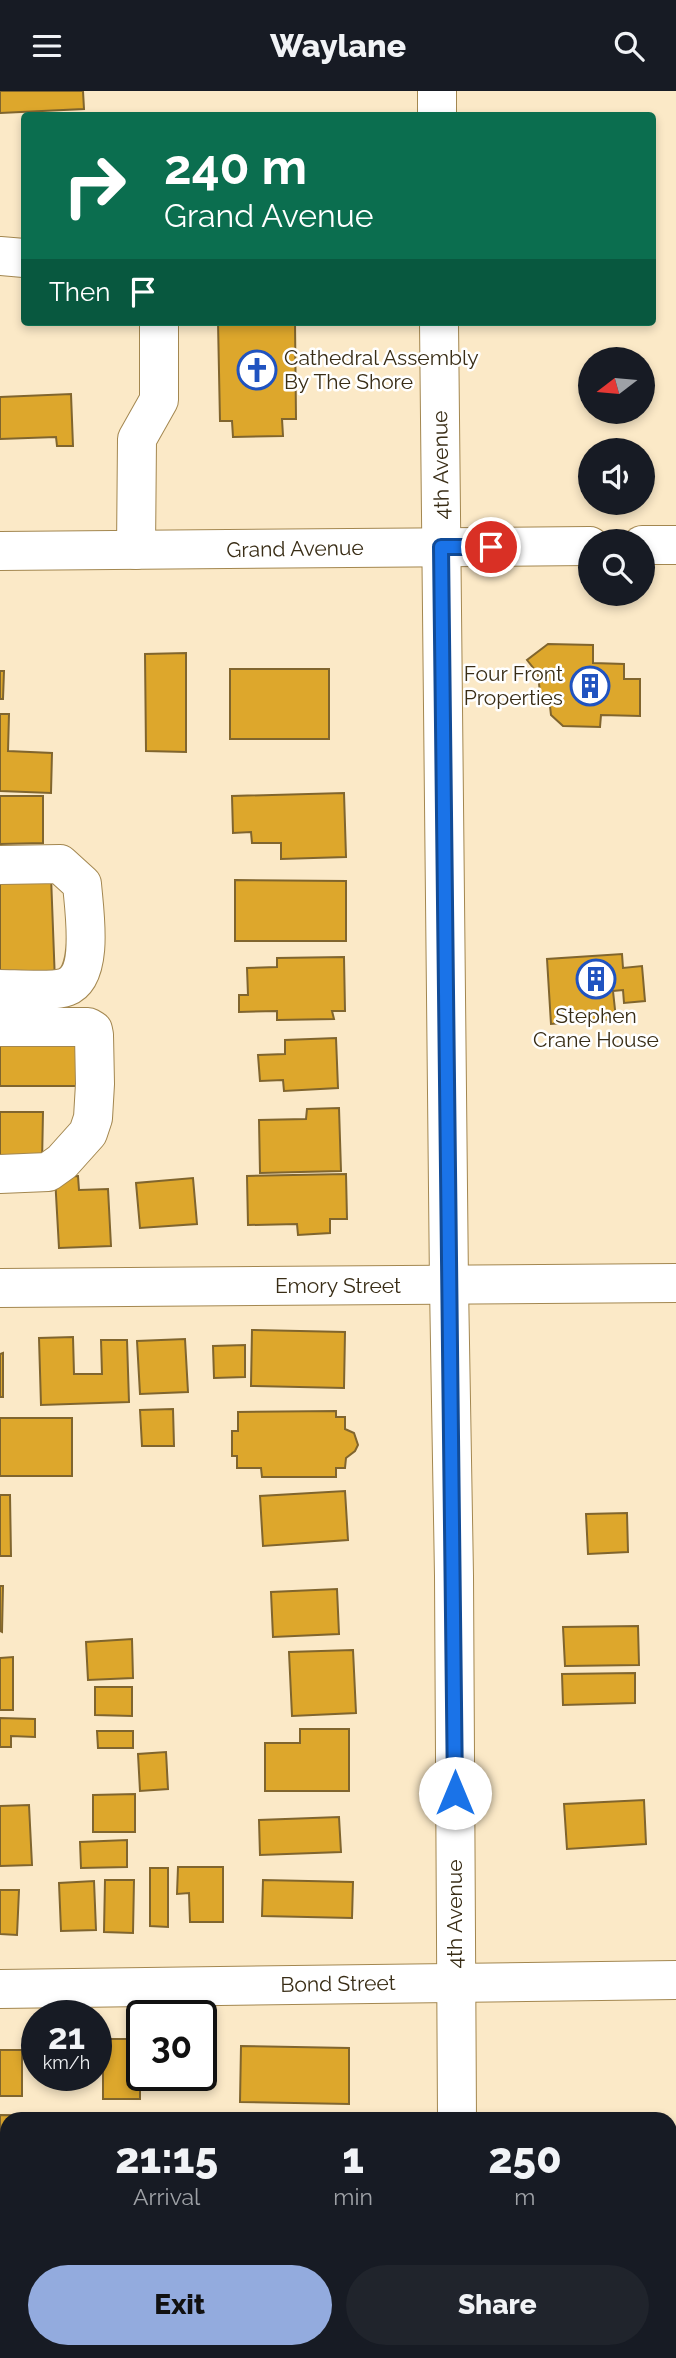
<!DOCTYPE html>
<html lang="en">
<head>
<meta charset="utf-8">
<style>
	:root { --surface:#171b24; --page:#20242c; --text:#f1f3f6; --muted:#9ea1a6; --accent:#93abde }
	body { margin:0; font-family:Raleway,sans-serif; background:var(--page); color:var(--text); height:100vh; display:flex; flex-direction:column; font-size:26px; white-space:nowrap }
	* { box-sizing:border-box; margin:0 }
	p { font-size:23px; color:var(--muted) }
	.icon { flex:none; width:38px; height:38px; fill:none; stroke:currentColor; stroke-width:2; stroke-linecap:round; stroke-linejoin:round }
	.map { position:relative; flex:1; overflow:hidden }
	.sheet { position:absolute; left:0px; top:2021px; width:677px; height:247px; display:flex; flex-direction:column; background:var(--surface); border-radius:21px 21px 0 0; box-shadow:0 4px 10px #0003 }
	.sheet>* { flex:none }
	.banner { position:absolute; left:21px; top:21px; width:635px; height:214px; border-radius:7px; box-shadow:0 4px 10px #0003; background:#0b6e4f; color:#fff; overflow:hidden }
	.needle { width:46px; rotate:254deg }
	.controls { position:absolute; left:578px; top:256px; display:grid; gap:14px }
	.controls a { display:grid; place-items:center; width:77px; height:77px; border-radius:50%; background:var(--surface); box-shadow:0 4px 10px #0003; font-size:35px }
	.speed { position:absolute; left:21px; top:1909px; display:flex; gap:14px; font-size:35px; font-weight:700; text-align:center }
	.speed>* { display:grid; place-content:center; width:91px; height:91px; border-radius:50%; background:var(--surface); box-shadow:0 4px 10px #0003; line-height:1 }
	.speed small { font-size:18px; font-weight:400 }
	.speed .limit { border:4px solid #111; border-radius:10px; background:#fff; color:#111 }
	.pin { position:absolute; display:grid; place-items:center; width:60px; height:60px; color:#fff; margin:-30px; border:4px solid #fff; border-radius:50%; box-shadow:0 2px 7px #0007 }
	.me { position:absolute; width:77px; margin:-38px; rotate:0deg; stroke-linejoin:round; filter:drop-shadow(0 0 5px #0008) }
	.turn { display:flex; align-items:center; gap:24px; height:147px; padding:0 28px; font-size:32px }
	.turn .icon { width:91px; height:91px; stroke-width:2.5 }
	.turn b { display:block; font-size:49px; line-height:60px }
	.then { display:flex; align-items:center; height:66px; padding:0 28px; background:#0003; gap:14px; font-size:26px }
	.eta { display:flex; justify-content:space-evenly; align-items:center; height:119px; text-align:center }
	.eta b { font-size:42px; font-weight:800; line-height:49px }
	.button { display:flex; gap:14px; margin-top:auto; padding:14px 28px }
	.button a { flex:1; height:80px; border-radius:42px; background:var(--accent); color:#111; font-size:28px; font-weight:800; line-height:80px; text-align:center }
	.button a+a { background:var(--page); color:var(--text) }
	header { display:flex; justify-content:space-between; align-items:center; height:91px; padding:0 28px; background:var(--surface); font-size:32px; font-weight:800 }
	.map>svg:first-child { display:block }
</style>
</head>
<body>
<header><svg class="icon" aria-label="menu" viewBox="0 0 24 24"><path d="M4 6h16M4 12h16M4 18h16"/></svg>Waylane<svg class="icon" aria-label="search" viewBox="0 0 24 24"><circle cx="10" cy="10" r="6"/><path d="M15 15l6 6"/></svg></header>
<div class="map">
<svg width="676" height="2267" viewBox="0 0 676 2267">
	<rect width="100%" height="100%" fill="#fbe9c7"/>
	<!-- building -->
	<g fill="#dda72c" stroke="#80652e" stroke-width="2">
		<polygon points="0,0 83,0 84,18 0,22"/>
		<polygon points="218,231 295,231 296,328 282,328 283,345 233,346 232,330 220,330"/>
		<polygon points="71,303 73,355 57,355 56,346 0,348 0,306"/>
		<polygon points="548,553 593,554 593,572 624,573 624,588 640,588 640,625 601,624 600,636 563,635 551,624 549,606 540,602 538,583 527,569"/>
		<polygon points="186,562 186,661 146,660 145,563"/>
		<rect x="230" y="578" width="99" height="70"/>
		<polygon points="0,580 4,580 3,608 0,608"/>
		<polygon points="0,623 9,623 8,660 52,662 51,702 0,700"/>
		<polygon points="344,702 346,766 281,768 281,752 252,752 251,741 233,742 232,705"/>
		<polygon points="0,705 43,705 43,752 0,753"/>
		<polygon points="51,785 55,891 0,893 0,787"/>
		<polygon points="235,789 346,790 346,850 235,850"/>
		<polygon points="622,863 623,877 642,875 645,910 624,912 623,899 613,900 616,928 551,933 547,868"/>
		<polygon points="344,866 345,920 332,920 334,928 277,929 277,920 239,921 239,904 248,904 247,877 277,876 277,867"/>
		<rect x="0" y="946" width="86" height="49"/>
		<polygon points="336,947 338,997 284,1000 283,989 260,990 258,964 285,963 285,949"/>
		<polygon points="339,1017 341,1080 260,1082 259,1029 306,1028 307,1018"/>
		<polygon points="0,1021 43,1021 42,1073 0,1073"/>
		<polygon points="346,1083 347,1128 330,1128 330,1142 298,1144 297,1133 248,1134 247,1085"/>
		<polygon points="78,1085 79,1099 108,1098 111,1155 59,1157 55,1086"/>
		<polygon points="193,1087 197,1133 140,1137 136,1092"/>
		<polygon points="252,1239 345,1241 344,1297 251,1295"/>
		<polygon points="73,1246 74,1283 102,1283 101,1249 127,1249 129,1311 41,1314 39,1247"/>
		<polygon points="185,1248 188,1301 140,1303 137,1250"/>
		<polygon points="245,1254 245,1286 214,1287 213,1255"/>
		<polygon points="3,1262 3,1306 0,1306 0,1263"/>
		<polygon points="173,1318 174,1355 142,1355 140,1319"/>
		<polygon points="336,1320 336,1326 345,1326 345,1338 354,1342 358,1354 355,1360 346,1367 345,1377 336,1377 336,1386 262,1386 261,1377 237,1377 237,1365 232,1365 232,1340 238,1340 238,1321"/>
		<rect x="0" y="1327" width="72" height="58"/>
		<polygon points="345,1400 348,1449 263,1455 260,1405"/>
		<polygon points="0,1404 10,1404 11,1465 0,1465"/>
		<polygon points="627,1422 628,1461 588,1463 586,1423"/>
		<polygon points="0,1495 3,1495 2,1541 0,1540"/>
		<polygon points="337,1498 339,1543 273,1546 271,1501"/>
		<polygon points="638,1535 639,1574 565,1575 563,1536"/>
		<polygon points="132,1548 133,1587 88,1589 86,1551"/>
		<polygon points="353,1559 356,1622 292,1625 289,1561"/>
		<polygon points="13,1566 13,1619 0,1619 0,1567"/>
		<polygon points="635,1582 635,1612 563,1614 562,1583"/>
		<polygon points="95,1596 132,1596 132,1625 95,1624"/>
		<polygon points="0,1627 35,1628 35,1646 11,1645 11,1656 0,1656"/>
		<polygon points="300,1638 349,1638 349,1700 265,1700 265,1652 300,1652"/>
		<polygon points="97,1640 133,1640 133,1657 98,1657"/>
		<polygon points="166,1661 168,1698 140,1700 138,1663"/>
		<polygon points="135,1703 135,1741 93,1741 93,1704"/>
		<polygon points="644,1709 646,1753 567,1758 564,1713"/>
		<polygon points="29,1714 32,1774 0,1775 0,1715"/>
		<polygon points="339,1726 341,1761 260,1764 259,1729"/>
		<polygon points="127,1749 127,1776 81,1777 80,1751"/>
		<polygon points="178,1776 223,1776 223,1831 190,1831 189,1802 177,1803"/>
		<polygon points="150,1777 168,1777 168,1836 150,1835"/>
		<polygon points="105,1789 134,1789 133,1842 104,1841"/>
		<polygon points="263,1789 353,1791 352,1827 262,1825"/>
		<polygon points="94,1790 96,1839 61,1840 59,1792"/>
		<polygon points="0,1799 19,1799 17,1844 0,1843"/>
		<rect x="103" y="1948" width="37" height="60"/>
		<polygon points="241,1955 349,1957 349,2013 240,2011"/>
		<rect x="0" y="1959" width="22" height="46"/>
		<polygon points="0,2024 97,2025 97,2028 7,2028 7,2115 4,2115 4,2149 7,2149 7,2228 0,2227"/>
		<polygon points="0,2260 77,2262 77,2267 0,2267"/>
		<rect x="282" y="2261" width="73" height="6"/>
	</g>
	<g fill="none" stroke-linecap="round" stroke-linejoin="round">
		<defs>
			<g id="minor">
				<polyline points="437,0 437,24"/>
				<polyline points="0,165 24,167"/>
				<polyline points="439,231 449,1194 454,1485 457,2028"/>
				<polyline points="642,454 676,454"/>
				<polyline points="136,459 137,348 159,309 159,231"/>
				<polyline points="0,460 590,455"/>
				<path d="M0,774l60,-1 22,20c2,26 13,92 -16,103 -12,5 -51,2 -66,2"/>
				<polyline points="0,936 88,936 93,939 94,944 95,993 93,1027 88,1042 62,1071 48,1081 0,1083"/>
				<polyline points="0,1197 676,1192"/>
				<polyline points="0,1898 676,1889"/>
				<polyline points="459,2261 459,2267"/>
			</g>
		</defs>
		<!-- minor casing -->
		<use href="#minor" stroke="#a38750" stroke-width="40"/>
		<!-- minor -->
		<use href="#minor" stroke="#fff" stroke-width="38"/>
	</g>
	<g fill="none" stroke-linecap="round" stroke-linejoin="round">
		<defs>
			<polyline id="route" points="455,1702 441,456 491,456"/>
		</defs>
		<!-- route casing -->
		<use href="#route" stroke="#114b97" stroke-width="18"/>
		<!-- route -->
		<use href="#route" stroke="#1a73e8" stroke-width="12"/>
	</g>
	<!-- icons -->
	<defs>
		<symbol id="church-ring" viewBox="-11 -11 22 22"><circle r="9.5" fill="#fff" stroke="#2053c0" stroke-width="1.5"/><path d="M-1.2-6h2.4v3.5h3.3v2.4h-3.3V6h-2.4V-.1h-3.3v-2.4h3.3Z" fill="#2053c0"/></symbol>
		<symbol id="building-ring" viewBox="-11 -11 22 22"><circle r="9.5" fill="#fff" stroke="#2053c0" stroke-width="1.5"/><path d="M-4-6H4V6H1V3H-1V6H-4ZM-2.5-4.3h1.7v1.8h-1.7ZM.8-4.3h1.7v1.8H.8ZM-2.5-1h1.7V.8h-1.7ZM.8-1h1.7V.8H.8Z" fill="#2053c0"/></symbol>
	</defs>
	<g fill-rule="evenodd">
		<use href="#church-ring" x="235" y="257" width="44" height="44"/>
		<use href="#building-ring" x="568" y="573" width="44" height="44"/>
		<use href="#building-ring" x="574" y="866" width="44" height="44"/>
	</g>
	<g text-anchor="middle" stroke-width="5" stroke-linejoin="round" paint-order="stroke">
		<!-- poi labels -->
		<g font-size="21" fill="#392d16" stroke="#fff" text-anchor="start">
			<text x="284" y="274">Cathedral Assembly<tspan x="284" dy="24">By The Shore</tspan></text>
			<text x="563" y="590" text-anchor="end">Four Front<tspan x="563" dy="24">Properties</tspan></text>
			<text x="596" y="932" text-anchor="middle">Stephen<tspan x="596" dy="24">Crane House</tspan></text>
		</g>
		<!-- street labels -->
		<g font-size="21" fill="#392d16" stroke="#fff">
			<text transform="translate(441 374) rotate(-91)" y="7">4th Avenue</text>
			<text transform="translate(295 458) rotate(-1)" y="7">Grand Avenue</text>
			<text x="338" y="1202">Emory Street</text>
			<text transform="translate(455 1823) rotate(-90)" y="7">4th Avenue</text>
			<text transform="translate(338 1893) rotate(-1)" y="7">Bond Street</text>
		</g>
	</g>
</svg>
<div class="controls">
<a><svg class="needle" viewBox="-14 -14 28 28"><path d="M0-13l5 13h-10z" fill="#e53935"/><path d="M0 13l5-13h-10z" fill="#9ea1a6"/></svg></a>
<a><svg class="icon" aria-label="sound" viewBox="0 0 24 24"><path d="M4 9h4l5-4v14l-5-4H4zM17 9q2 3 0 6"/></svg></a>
<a><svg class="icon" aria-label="search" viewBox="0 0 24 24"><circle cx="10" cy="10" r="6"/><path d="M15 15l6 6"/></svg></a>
</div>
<div class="speed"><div>21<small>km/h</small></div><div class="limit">30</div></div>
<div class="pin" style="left:491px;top:456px;background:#d93025"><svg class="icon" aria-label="arrive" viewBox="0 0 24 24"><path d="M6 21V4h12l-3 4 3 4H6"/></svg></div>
<svg class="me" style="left:455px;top:1702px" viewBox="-20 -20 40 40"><circle r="19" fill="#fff"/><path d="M0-13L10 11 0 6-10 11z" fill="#1a73e8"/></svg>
<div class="banner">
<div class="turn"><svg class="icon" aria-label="right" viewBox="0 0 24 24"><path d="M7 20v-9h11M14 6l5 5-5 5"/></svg><div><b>240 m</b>Grand Avenue</div></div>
<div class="then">Then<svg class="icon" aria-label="arrive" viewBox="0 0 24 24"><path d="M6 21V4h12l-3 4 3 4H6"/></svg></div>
</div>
<section class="sheet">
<div class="eta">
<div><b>21:15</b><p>Arrival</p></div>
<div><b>1</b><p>min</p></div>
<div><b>250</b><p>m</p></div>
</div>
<div class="button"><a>Exit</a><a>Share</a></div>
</section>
</div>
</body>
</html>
